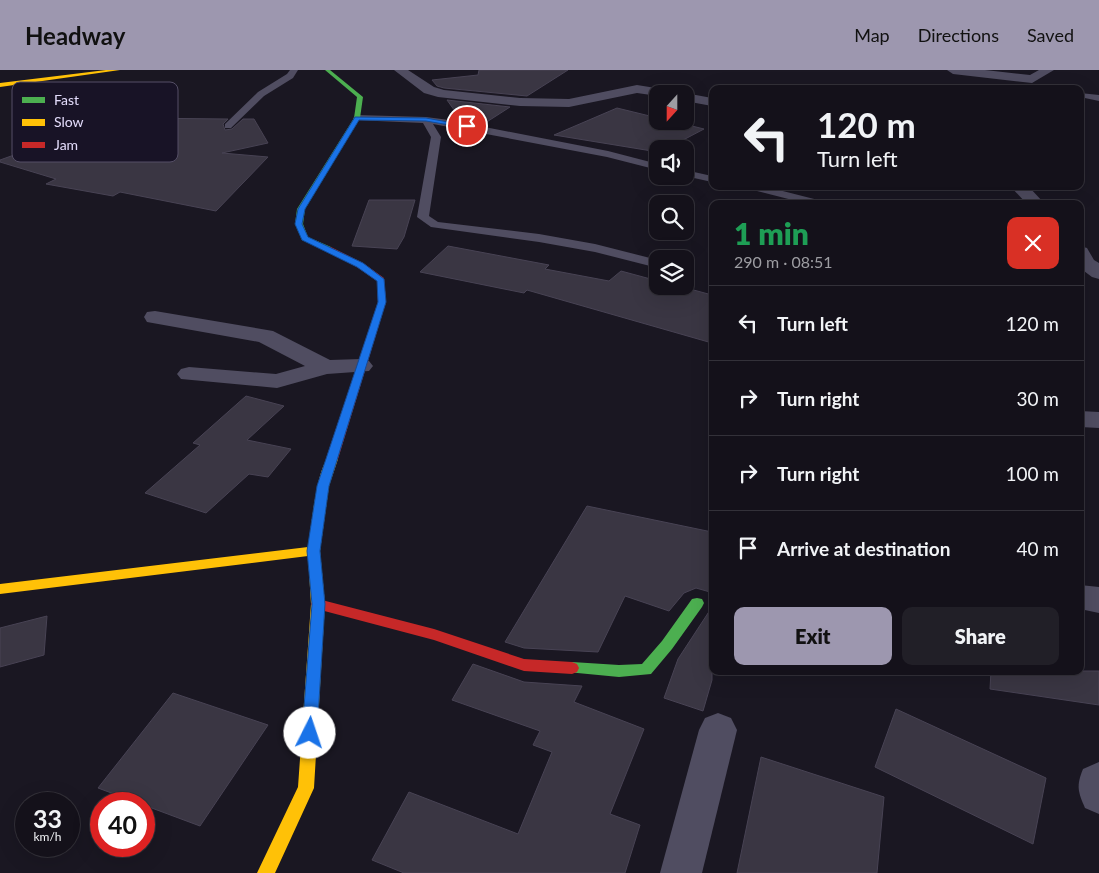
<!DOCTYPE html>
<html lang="en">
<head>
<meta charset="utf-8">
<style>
	:root { --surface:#14111a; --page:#211f27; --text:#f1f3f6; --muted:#9d9da2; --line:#333139; --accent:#9d97af }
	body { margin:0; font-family:Lato,sans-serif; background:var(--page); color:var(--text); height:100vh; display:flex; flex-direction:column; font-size:19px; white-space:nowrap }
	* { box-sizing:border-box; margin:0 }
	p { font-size:16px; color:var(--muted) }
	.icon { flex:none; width:28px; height:28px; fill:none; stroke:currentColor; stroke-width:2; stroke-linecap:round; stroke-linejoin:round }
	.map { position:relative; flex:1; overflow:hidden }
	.side { position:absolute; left:709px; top:130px; width:375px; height:475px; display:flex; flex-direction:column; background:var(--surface); border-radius:10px; box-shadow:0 5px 20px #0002,0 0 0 1px var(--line) }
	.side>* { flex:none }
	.hud { position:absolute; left:709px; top:15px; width:375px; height:105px; border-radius:10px; box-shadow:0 5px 20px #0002,0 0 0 1px var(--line); background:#14111a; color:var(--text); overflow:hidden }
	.needle { width:32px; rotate:201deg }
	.buttons { position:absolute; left:649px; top:15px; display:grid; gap:10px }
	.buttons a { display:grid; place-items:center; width:45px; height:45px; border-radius:10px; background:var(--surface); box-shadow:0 5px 20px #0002,0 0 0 1px var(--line); font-size:25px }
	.speed { position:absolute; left:15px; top:722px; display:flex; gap:10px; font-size:25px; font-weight:700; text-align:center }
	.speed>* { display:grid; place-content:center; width:65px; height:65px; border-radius:50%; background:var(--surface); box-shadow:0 5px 20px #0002,0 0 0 1px var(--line); line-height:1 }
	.speed small { font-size:12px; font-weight:400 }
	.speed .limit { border:8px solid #d22; background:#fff; color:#111 }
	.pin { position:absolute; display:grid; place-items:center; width:42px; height:42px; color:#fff; margin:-21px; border:2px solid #fff; border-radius:50%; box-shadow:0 1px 5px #0007 }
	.me { position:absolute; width:55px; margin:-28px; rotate:4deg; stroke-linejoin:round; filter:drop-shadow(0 0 4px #0008) }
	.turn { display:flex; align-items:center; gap:18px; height:105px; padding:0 25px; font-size:22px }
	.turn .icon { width:65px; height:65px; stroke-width:2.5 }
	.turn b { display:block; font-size:35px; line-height:42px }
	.round { display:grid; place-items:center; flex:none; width:52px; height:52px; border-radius:10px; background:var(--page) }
	.headline { display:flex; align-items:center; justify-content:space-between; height:85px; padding:0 25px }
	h1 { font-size:30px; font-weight:800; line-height:38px; color:#1e9e55 }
	.primary-button { display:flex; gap:10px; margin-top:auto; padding:10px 25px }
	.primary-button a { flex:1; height:58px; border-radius:10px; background:var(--accent); color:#111; font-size:20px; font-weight:800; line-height:58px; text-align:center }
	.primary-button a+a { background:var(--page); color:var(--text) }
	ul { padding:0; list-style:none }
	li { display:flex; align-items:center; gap:15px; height:75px; padding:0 25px; border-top:1px solid var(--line) }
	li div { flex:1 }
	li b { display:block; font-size:19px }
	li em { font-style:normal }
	header { display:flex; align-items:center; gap:30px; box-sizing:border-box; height:70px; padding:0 25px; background:var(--accent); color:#111 }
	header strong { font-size:24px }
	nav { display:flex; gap:28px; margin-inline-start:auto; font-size:18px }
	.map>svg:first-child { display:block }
</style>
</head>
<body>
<header>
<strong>Headway</strong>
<nav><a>Map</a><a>Directions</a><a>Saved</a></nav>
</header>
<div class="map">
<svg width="1099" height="803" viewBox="0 0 1099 803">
	<rect width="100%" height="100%" fill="#1a1722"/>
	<!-- building -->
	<g fill="#3a3643" stroke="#484354">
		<polygon points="479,0 568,0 527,26 444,18 437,16 432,10 478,5"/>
		<polygon points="129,16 131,48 228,49 223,54 225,60 232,59 243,49 254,49 268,73 222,83 268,87 216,141 120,122 113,126 46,114 56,109 0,92 0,90 42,75 19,37 96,24 95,20"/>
		<polygon points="447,30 510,37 482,55 462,51"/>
		<polygon points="617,38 658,48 658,51 672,51 704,59 666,79 658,79 658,82 554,65"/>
		<polygon points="369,130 415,130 404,167 397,179 352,176"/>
		<polygon points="448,176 549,195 545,199 609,211 621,201 658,211 658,216 679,216 712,225 712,273 527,220 524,223 420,202"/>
		<polygon points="246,326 284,336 247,370 291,379 268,407 249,404 206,443 145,423 200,375 193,373"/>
		<polygon points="587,436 712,462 712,529 710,522 696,518 684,523 669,541 625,526 598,582 524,578 505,572"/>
		<polygon points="712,537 712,610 703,641 664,628 678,589"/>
		<polygon points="47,546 44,585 0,597 0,558"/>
		<polygon points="473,594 524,612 582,616 574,632 644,659 610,744 640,755 625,803 404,803 372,790 409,722 518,764 552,682 533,675 540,661 452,630"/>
		<polygon points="991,601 1099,601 1099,635 990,619"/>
		<polygon points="173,623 268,655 200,756 98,718"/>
		<polygon points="896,639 1046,708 1033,774 875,697"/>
		<polygon points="761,687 884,727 877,803 737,803"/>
	</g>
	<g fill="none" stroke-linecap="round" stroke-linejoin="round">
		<!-- lane -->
		<g fill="#504d61" fill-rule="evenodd">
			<polygon points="290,0 298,0 293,8 264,26 231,58 225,58 225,54 258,22 287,4"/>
			<polygon points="1027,14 1049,19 1032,19 1026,16"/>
			<polygon points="1080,23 1099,25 1099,31 1080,27"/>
			<polygon points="357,45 426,47 449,50 608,81 658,94 658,100 607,87 433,54 441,67 429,146 438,152 539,164 595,174 658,190 658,198 595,182 539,172 431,157 417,147 431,67 423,53 354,50 353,48"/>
			<polygon points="685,100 712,106 712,112 685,106"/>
			<polygon points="744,116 763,116 826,132 827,134 808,134 745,118"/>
		</g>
		<!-- street -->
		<g fill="#504d61" fill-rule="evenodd">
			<polygon points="394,0 408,0 434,17 444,20 520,28 569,29 637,15 668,20 674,24 658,24 658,26 637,23 569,37 520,36 438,27 424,23"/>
			<polygon points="947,0 985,0 1030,5 1039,0 1054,0 1032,13 953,4"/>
			<polygon points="685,23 712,28 712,36 685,31 685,24 682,24"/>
			<polygon points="1010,116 1028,116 1045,134 1027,134"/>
			<polygon points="1080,176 1087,178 1094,190 1099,193 1099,209 1092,207 1080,198"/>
			<polygon points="155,241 273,261 330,290 361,289 369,291 373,296 369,301 327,304 277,318 181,309 177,304 181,299 189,297 276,304 305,296 259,272 147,252 144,247 147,242"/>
			<polygon points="1080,341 1099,342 1099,358 1080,357"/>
			<polygon points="1080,515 1099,517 1099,543 1080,539"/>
			<polygon points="718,643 731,648 737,660 702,803 660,803 699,660 705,648"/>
			<path d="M1099,692v52l-14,-6c-7,-16 -9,-22 -2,-39z"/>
		</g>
		<!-- fast -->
		<g fill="#4caf50" fill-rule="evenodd">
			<polygon points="325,0 330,0 363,27 360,48 305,139 303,154 308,167 331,177 331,181 328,181 302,170 295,154 297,139 354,48 357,27"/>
			<polygon points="697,528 702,529 704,533 702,537 672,579 651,604 619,607 567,602 565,598 567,594 572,592 619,595 642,594 662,571 692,529"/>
		</g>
		<!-- slow -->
		<g fill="#ffc107" fill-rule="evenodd">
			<polygon points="106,0 120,0 0,17 0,13"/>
			<path d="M332,385l6,4 -9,27 -9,65 5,53 -11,184 -39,85h-18l41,-86 13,-183 -3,-48 -308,38v-10l308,-37c3,-16 9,-88 24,-92z"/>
		</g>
		<!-- jam -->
		<g fill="#c62828" fill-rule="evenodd">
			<polygon points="325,177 331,177 363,193 384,208 386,232 338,389 332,393 326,389 378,232 377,211 357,197 325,181"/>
			<polygon points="318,529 434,559 524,589 572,592 577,594 579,598 577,602 572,604 524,601 434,570 313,538 311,534 313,530"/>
		</g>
	</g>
	<!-- route -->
	<polygon fill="#1a73e8" stroke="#114b97" points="355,47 426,48 470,56 467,58 426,51 359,50 305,139 302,154 308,167 363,193 384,209 386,232 329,416 320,481 325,534 317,663 315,668 310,670 304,668 302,663 312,534 307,481 317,416 378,232 377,211 357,197 302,170 295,154 298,139"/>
	<!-- legend -->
	<rect x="12" y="12" width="166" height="80" rx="8" fill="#181326" stroke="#554f66" stroke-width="1"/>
	<rect x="22" y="27" width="23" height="6" fill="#4caf50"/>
	<rect x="22" y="49" width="23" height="7" fill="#ffc107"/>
	<rect x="22" y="72" width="23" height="6" fill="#c62828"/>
	<g font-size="14" fill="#e3dcfb">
		<text x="54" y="35">Fast</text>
		<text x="54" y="57">Slow</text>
		<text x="54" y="80">Jam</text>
	</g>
</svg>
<div class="buttons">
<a><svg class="needle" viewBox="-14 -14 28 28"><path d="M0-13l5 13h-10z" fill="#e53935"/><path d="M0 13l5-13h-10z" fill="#9d9da2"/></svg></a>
<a><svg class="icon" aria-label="sound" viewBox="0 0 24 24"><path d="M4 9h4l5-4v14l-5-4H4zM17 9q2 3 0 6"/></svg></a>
<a><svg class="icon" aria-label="search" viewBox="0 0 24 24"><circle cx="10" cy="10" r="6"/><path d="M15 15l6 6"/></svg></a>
<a><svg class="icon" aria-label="layers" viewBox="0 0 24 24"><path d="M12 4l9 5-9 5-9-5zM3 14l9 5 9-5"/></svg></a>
</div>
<div class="speed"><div>33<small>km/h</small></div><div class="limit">40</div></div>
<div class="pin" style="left:467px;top:56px;background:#d93025"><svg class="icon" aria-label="arrive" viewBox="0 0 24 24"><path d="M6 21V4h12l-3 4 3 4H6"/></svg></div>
<svg class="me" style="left:310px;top:663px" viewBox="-20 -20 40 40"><circle r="19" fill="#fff"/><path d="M0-13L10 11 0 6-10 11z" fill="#1a73e8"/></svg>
<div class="hud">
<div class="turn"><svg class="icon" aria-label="left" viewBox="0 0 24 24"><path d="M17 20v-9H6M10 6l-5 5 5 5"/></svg><div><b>120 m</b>Turn left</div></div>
</div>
<section class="side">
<div class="headline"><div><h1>1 min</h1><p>290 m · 08:51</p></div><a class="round" style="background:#d93025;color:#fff"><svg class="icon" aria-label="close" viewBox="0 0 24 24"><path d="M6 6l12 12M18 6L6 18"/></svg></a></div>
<ul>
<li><svg class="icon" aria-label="left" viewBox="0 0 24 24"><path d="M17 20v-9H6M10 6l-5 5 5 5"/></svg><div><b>Turn left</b></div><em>120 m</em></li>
<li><svg class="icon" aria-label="right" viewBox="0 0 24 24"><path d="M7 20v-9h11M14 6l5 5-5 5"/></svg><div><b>Turn right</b></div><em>30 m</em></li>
<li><svg class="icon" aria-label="right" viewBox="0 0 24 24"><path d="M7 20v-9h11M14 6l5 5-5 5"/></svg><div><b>Turn right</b></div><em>100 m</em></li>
<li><svg class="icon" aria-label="arrive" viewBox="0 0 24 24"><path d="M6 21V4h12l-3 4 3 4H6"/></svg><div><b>Arrive at destination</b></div><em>40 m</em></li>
</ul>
<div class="primary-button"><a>Exit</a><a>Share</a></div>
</section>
</div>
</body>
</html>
